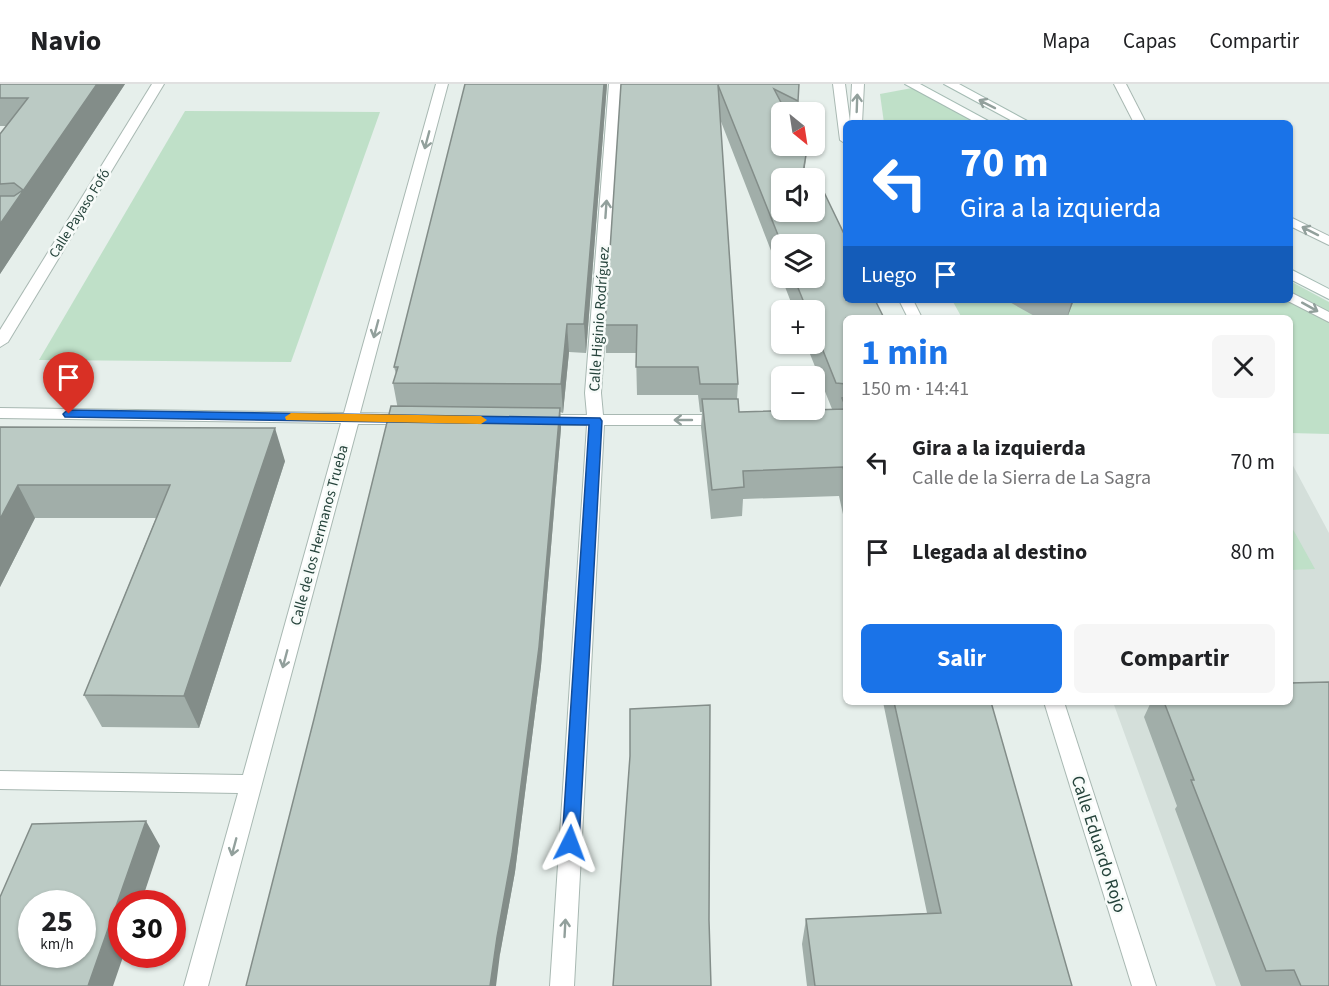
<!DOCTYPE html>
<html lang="es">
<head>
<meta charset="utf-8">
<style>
	:root { --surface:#fff; --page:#f6f6f6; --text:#202124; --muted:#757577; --line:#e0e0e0; --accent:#1a73e8 }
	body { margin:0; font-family:"Source Sans 3",sans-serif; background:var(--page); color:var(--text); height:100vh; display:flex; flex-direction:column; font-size:22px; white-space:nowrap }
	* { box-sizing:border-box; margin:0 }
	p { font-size:20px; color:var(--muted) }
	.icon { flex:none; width:33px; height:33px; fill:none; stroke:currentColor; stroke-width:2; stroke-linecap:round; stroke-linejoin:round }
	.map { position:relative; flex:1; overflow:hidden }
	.sheet { position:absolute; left:843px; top:231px; width:450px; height:390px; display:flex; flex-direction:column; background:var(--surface); border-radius:9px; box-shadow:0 2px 4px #0004 }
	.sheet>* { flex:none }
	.top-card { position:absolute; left:843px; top:36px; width:450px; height:183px; border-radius:9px; box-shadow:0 2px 4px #0004; background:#1a73e8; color:#fff; overflow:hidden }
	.needle { width:39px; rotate:150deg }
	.buttons { position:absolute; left:771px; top:18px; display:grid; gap:12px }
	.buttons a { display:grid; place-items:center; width:54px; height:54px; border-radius:9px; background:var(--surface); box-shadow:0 2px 4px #0004; font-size:30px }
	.speed { position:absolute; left:18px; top:806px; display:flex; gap:12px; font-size:30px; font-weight:700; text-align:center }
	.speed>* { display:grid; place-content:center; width:78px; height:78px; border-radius:50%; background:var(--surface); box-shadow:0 2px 4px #0004; line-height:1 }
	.speed small { font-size:15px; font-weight:400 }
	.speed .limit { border:9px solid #d22; background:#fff; color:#111 }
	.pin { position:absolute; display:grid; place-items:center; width:51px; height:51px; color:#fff; margin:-62px -26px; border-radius:50% 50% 50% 0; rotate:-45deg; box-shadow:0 0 6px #0007 }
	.pin .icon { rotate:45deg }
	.me { position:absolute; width:66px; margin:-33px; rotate:3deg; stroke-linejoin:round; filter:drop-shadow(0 0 4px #0008) }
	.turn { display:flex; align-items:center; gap:21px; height:126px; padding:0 18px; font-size:27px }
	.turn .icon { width:78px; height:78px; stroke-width:2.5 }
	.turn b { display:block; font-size:42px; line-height:51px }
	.then { display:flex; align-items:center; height:57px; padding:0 18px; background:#0003; gap:12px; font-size:22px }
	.round { display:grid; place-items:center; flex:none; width:63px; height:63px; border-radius:9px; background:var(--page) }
	.head { display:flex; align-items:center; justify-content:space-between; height:102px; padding:0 18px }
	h1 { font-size:36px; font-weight:700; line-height:45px; color:var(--accent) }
	.cta { display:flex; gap:12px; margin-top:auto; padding:12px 18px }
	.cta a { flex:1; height:69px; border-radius:9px; background:var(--accent); color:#fff; font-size:24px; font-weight:700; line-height:69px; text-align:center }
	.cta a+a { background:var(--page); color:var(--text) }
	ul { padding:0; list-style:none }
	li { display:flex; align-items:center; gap:18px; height:90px; padding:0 18px }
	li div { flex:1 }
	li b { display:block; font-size:22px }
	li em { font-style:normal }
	header { display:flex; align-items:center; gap:36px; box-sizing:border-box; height:84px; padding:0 30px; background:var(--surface); border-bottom:2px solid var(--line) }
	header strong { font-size:28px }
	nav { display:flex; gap:33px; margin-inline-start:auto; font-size:21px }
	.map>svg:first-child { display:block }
</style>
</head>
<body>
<header>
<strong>Navio</strong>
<nav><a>Mapa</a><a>Capas</a><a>Compartir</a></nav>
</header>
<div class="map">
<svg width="1329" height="902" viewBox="0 0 1329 902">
	<rect width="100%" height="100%" fill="#e6efeb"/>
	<!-- built -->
	<polygon fill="#d4dfda" points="1290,376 1329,449 1329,902 1216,902 1113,618 1290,618"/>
	<!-- green -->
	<g fill="#bfe0c8">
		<polygon points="912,4 981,39 884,39 880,10"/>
		<polygon points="185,27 380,28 291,278 39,276"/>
		<polygon points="1290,197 1329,218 1329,350 1290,349 1290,234 962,234 952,216 1290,216"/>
		<polygon points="1290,440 1315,485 1290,486"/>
	</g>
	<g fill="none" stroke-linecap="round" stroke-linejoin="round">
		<defs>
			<g id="lane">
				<polygon points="1290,133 1329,152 1329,161 1290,142"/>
				<polygon points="1290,208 1329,228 1329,238 1286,216 1290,216"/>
			</g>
			<g id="street">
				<polygon points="152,0 164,0 8,258 0,263 0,246"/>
				<polygon points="436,0 448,0 360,329 412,330 418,331 420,335 418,339 412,340 358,340 208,902 184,902 238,709 0,705 0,687 243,691 341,339 0,334 0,324 344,329"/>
				<polygon points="609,0 621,0 601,309 603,331 724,331 730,332 732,336 730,340 724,341 604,341 574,902 550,902 587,341 536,341 530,340 528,336 530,332 536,331 587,331 585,309"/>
				<polygon points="833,0 845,0 850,38 852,0 864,0 862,39 846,39 846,60 840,56"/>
				<polygon points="1114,0 1126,0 1146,39 1134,39"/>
				<polygon points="899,216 913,216 922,234 908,234"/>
				<polygon points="1044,618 1064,618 1156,902 1132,902"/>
			</g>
			<g id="secondary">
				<polygon points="905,0 920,0 992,39 977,39"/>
				<polygon points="944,0 959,0 1031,39 1016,39"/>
				<polygon points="1290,185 1329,205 1329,215 1290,195"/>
			</g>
		</defs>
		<!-- lane casing -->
		<use href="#lane" stroke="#a8b8b2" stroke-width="2"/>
		<!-- street casing -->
		<use href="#street" stroke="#a8b8b2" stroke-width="2"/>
		<!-- secondary casing -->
		<use href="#secondary" stroke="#a4bbb3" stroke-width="2"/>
		<!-- lane -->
		<use href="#lane" fill="#fff" fill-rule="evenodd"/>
		<!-- street -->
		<use href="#street" fill="#fff" fill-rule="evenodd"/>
		<!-- secondary -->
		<use href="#secondary" fill="#fff" fill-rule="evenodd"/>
	</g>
	<!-- wall -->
	<g fill="#a1aea9" fill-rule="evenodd">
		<polygon points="0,0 125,0 0,190 0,50 6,42 0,42"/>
		<polygon points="607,0 586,269 569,268 563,329 560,328 561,344 541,582 515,788 500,870 393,299 396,290 394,283"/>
		<path d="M621,0h178l-2,28h-15v66l64,140v210l-7,-32 -96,3 -1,17 -31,3 -10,-92 1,-15h-2l-2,-17h-61l-1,-42h-30l-1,-28zM720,35l74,191h20v34h-8l26,65 -93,3 -2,-13 1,-15zM782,160l32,34h-32z"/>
		<polygon points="1006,216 1074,216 1067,234 1038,234"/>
		<polygon points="0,343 285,377 199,644 102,643 84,611 156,434 35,434 0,503"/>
		<polygon points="883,618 991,618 1072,902 807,902 802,860 806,835 927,829"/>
		<polygon points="1151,618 1290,618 1329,902 1241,902 1175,725 1177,722 1144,633"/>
	</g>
	<!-- shaded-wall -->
	<g fill="#838d89">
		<polygon points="97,0 125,0 0,190 0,140"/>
		<polygon points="604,0 607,0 586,269 584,240"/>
		<polygon points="806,71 804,94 802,94"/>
		<polygon points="1072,216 1074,216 1067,234"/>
		<polygon points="567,240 569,268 563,329 561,300"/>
		<polygon points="560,324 561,344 541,582 515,788 500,870 496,902 490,902"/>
		<polygon points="275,344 285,377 199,644 184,612"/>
		<polygon points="18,401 35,434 0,503 0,435"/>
		<polygon points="146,737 160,762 141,819 122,819 122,870 124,870 113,902 88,902"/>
	</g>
	<!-- building -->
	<g fill="#bbcac4" stroke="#838d89" stroke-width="1.5" fill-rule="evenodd">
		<polygon points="0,0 97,0 0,140 0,112 14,112 23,106 14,99 0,100 0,50 28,14 0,14"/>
		<polygon points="465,0 604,0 584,240 567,240 561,300 393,299 398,283 394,283"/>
		<polygon points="621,0 799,0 798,17 774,5 786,28 782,28 782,62 802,62 806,71 802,94 782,94 782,128 814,128 814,103 821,102 846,154 846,216 875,216 884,234 846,234 846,300 836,299 814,244 814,226 807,226 794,194 814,194 814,160 782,161 718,1 738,300 700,300 698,283 636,283 637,241 605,241"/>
		<polygon points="846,313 846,324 842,314"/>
		<polygon points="702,315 738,315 739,328 846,325 846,396 843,383 743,387 744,403 712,406"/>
		<polygon points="391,322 560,324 539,563 512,770 497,853 490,902 246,902 314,635"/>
		<polygon points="0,343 275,344 184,612 84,611 170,401 18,401 0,435"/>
		<polygon points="1329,598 1329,902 1301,902 1294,886 1266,887 1191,696 1194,696 1164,618 1290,618 1290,599"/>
		<polygon points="894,618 991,618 1072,902 815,902 806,835 941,829"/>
		<polygon points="710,621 709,836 711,902 613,902 630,672 630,625"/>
		<path d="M146,737l-58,165h-88v-89l32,-73zM32,819h50v51h-50z"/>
	</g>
	<!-- one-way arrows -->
	<defs><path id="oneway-shaft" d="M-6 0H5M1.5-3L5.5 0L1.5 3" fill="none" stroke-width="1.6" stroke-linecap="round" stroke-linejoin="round" transform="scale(1.5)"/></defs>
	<g stroke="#92a09c">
		<use href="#oneway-shaft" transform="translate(857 19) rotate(-88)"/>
		<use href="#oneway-shaft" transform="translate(987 20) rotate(-153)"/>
		<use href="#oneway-shaft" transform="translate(427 56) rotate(105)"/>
		<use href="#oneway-shaft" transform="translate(606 125) rotate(-86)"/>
		<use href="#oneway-shaft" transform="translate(1310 147) rotate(-153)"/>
		<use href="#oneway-shaft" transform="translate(1310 223) rotate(29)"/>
		<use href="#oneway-shaft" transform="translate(376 245) rotate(105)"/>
		<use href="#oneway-shaft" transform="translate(683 336) rotate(180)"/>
		<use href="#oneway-shaft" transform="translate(285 575) rotate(105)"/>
		<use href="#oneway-shaft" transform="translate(234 763) rotate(105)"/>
		<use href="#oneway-shaft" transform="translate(565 844) rotate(-87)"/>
	</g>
	<!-- route -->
	<polygon fill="#1a73e8" stroke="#114b97" stroke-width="1.5" points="69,326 600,334 602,337 579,759 576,765 570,767 564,765 562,759 589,341 65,333 63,330 65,328"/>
	<!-- slow -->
	<polygon fill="#f59e0b" points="291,329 481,332 487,336 481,340 286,336 285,333"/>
	<g text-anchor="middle" stroke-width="5" stroke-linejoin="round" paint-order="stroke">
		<!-- far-street labels -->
		<g font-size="14" fill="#24423a" stroke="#f7fbf9">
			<text transform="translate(79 129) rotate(-58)" y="5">Calle Payaso Fofó</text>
		</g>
		<!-- street labels -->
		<g font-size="15" fill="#24423a" stroke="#f7fbf9">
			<text transform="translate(599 235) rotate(-86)" y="5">Calle Higinio Rodríguez</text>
			<text transform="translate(319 451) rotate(-75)" y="5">Calle de los Hermanos Trueba</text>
		</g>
		<!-- near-street labels -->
		<g font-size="18" fill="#24423a" stroke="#f7fbf9">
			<text transform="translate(1099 760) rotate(72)" y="6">Calle Eduardo Rojo</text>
		</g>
	</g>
</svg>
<div class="buttons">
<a><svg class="needle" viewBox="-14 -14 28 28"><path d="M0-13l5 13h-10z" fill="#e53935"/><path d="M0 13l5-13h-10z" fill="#757577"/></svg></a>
<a><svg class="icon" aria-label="sound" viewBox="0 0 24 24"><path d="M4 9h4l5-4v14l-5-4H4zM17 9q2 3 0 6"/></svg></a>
<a><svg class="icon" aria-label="layers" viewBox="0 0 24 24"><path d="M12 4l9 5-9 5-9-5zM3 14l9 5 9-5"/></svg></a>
<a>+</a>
<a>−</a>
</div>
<div class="speed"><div>25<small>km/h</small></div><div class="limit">30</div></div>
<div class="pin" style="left:69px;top:330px;background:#d93025"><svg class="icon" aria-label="arrive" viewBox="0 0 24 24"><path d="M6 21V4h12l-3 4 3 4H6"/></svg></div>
<svg class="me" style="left:570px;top:759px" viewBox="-20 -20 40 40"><path d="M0-17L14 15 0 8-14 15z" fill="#1a73e8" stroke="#fff" stroke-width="4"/></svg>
<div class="top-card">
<div class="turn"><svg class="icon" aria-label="left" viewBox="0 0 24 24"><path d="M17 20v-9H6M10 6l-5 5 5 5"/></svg><div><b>70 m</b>Gira a la izquierda</div></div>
<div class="then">Luego<svg class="icon" aria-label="arrive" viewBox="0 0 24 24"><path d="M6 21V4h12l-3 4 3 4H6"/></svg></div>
</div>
<section class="sheet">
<div class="head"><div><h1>1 min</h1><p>150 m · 14:41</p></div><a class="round"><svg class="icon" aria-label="close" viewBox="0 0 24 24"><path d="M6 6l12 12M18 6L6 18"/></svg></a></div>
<ul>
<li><svg class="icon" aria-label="left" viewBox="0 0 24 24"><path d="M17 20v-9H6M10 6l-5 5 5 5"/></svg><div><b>Gira a la izquierda</b><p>Calle de la Sierra de La Sagra</p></div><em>70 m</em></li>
<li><svg class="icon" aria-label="arrive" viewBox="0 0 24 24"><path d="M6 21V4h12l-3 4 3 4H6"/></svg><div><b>Llegada al destino</b></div><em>80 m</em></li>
</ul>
<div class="cta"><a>Salir</a><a>Compartir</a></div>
</section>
</div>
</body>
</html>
